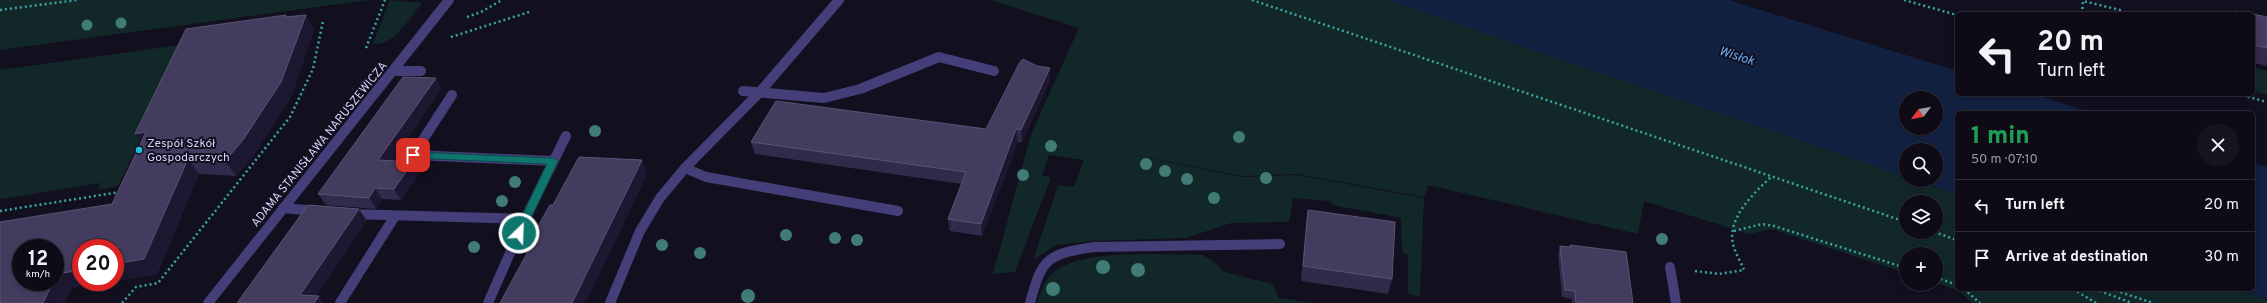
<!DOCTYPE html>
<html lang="en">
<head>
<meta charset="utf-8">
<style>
	:root { --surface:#0e0b17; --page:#171420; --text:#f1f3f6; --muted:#9b9ba1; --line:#2e2b36 }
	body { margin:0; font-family:Overpass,sans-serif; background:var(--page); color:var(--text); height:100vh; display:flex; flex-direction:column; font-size:15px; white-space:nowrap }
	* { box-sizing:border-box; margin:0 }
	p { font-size:13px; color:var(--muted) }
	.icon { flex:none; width:22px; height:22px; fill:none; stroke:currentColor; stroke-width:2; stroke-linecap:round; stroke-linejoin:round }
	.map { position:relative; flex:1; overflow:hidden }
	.panel { position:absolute; left:1955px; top:111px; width:300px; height:180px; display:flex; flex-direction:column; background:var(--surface); border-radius:6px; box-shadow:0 2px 6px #0003,0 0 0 1px var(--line) }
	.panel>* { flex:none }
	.top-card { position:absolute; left:1955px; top:12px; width:300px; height:84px; border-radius:6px; box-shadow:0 2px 6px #0003,0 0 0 1px var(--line); background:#0e0b17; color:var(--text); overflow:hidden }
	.needle { width:26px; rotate:239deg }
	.fabs { position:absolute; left:1899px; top:91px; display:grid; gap:8px }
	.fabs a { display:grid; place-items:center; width:44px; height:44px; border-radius:50%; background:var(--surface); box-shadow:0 2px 6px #0003,0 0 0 1px var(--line); font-size:20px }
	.speed { position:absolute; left:12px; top:239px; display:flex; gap:8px; font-size:20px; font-weight:700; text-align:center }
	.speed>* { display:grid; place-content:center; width:52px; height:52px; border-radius:50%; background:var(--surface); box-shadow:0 2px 6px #0003,0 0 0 1px var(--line); line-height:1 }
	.speed small { font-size:10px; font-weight:400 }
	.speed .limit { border:6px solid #d22; background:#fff; color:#111 }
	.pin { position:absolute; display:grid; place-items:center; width:34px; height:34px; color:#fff; margin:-17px; border-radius:8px; box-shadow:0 2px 6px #0006 }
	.me { position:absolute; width:44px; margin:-22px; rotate:24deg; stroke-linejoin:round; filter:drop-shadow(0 0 3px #0008) }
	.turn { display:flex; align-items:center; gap:14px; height:84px; padding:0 16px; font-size:18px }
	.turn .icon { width:52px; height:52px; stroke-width:2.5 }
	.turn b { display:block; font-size:28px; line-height:34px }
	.round { display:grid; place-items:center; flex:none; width:42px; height:42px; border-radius:21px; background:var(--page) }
	.headline { display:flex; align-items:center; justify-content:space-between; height:68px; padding:0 16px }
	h1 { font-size:24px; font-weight:800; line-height:30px; color:#1e9e55 }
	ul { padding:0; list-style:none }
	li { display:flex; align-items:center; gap:12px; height:52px; padding:0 16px; border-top:1px solid var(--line) }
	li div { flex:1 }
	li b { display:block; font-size:15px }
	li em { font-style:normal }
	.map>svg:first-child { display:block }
</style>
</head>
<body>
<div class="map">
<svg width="2267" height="303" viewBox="0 0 2267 303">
	<rect width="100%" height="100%" fill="#120f1f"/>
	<!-- green -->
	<g fill="#122828" fill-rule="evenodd">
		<polygon points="0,0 368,0 0,50"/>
		<path d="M390,0l32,3c-10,12 -31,47 -49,40z"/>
		<path d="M991,0h396l519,177v3h9l42,14v95h278l32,11v3h-295l-14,-13 -22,-7v-29h-30v19l-135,-44 -22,5 -105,-33 -6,33 -210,-49 -3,12 -128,-23 -56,2 -142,-28 142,29 56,-2 127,23 -4,99 -12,-4v-38l-6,-2 -1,-35 -68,-13 -3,-4 -37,-3 -4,24 -58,1 -45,15 -93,3 -37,4 -23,15 25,-75 16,2 10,-27 -35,-5 -7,21 9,1 -36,95 -22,2 38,-140 48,-106zM1906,202h30v30h-30z"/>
		<polygon points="187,44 118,186 97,190 100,183 0,199 0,70"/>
		<polygon points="2253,67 2267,71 2267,95 2253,91"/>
		<path d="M1203,255l14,9 7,8 48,12 7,14 36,5h-278c4,-14 9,-28 23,-35 32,-19 105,-13 143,-13z"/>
	</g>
	<!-- water -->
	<g fill="#122140" fill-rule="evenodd">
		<path d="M1387,0h342l228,71v23h75l61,19h-136v81l-42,-14h21v-30h-30v27zM1906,98h30v30h-30z"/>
		<polygon points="2253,163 2267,167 2267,300 2235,289 2253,289"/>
	</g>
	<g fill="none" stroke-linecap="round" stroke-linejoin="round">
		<!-- path -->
		<g stroke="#39a6a5" stroke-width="2.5" stroke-dasharray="2 3" stroke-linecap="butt">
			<polyline points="1252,0 1906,222"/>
			<polyline points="1904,0 1957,15"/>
			<polyline points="0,10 77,0"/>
			<polyline points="2082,14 2083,1 2124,11"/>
			<polyline points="467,17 481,12 502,0"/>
			<polyline points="451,37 529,12"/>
			<polyline points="366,48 385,0"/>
			<polyline points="2238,94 2267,102"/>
			<polyline points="0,211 120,192"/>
			<polyline points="1734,231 1762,224 1774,226 1906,268"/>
			<polyline points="1934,232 1957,240"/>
			<path d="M1695,271l24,3 25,-4c-3,-8 -9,-17 -11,-26 -6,-26 21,-51 38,-67"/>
			<polyline points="1936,277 1957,285"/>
			<polyline points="1964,289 1980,303"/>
			<polyline points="2073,289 2096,303"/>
			<polyline points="2095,289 2132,303"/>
			<polyline points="2111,289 2153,303"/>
			<polyline points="122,303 136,287 158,283 290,117 313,69 323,21"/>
		</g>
		<!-- minor -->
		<g stroke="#443e79" stroke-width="10">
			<polyline points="394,71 421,71"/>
			<polyline points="743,91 824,98 860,89 939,57 994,71"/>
			<polyline points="452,95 413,155 553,161"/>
			<polyline points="685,168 706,177 898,211"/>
			<polyline points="283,208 317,211"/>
			<polyline points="349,214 525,219"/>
			<polyline points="1670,267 1676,303"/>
			<polyline points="208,303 449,0"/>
			<polyline points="340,303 395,216"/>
			<polyline points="488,303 525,219 566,136"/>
			<polyline points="610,303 640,231 660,198 685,168 759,93 839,0"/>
			<path d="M1030,303c12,-45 17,-49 64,-56l186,-3"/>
		</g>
	</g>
	<!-- trees -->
	<g fill="#407b76">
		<circle cx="121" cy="23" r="5.5"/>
		<circle cx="87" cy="25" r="5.5"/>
		<circle cx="595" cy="131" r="6"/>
		<circle cx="1239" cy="137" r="6"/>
		<circle cx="1051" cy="146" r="6"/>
		<circle cx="1146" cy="164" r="6"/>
		<circle cx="1165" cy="171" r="6"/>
		<circle cx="1023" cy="175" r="6"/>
		<circle cx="1266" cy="178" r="6"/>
		<circle cx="1187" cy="179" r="6"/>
		<circle cx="515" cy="182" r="6"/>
		<circle cx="1214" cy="198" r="6"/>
		<circle cx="502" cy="201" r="6"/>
		<circle cx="786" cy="235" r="6"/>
		<circle cx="835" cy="238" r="6"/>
		<circle cx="1662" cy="239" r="6"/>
		<circle cx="857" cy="240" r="6"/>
		<circle cx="662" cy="245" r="6"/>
		<circle cx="474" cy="247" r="6"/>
		<circle cx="700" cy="253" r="6"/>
		<circle cx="1103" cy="267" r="7"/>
		<circle cx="1138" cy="270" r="7"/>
		<circle cx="1053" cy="289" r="7"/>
		<circle cx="748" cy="296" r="7"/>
	</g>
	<!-- wall -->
	<g fill="#322a4b">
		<polygon points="2235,11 2252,14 2233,14"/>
		<polygon points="2253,14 2267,17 2267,66 2253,63"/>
		<polygon points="286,15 287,17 314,29 291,97 254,155 236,176 199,174 157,274 115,281 115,248 71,288 64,303 0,303 112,204"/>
		<polygon points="1050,68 1050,80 1022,142 1018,142 982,236 950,231 948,219 962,184 755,154 751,142 986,129"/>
		<polygon points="436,78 441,89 392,161 413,162 419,173 401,200 382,199 376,209 326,205 318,194"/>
		<polygon points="1308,210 1392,279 1388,294 1301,281 1306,225"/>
		<polygon points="1570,245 1633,303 1572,303 1572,299 1562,297 1558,254 1560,246 1570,247"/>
	</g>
	<!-- shaded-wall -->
	<g fill="#1d1732">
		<polygon points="306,15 314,29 291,97 254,155 236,176 225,161"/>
		<polygon points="1050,68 1050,80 1022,142 1021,130"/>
		<polygon points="436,78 441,89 385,171 378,160"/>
		<polygon points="1016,129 1018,142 982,236 981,224"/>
		<polygon points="146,132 147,149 135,134"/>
		<polygon points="188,159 199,174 157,274 115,281 115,264"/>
		<polygon points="642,160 647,175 586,303 572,303"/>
		<polygon points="413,162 419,173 401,200 394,189"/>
		<polygon points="375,188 382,199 376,209 369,198"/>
		<polygon points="359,209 367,221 312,303 300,295"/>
		<polygon points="81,270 81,282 108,282 71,288 64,303 43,303 53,282 55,282 55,277 57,274"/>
		<polygon points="319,296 324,303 314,303"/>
	</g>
	<!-- building -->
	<g fill="#433c5e" stroke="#5b5376">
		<polygon points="2235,11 2252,14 2236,14"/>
		<polygon points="2253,14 2267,17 2267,48 2253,45"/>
		<polygon points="286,15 285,17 306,15 281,82 243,140 225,161 188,159 144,259 115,264 115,248 81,248 81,270 57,274 55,277 55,248 21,248 21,282 53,282 43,303 0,303 0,222 112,204 146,132 135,134 186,29"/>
		<polygon points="1023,59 1037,66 1050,68 1021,130 1016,129 981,224 948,219 966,172 751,142 776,101 986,129 1020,62"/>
		<polygon points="403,77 436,78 378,160 413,162 394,189 375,188 369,198 318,194"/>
		<polygon points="579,157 642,160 572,303 500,303 538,233 534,233 550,205 553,205"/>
		<polygon points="308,205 359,209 300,295 319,296 314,303 237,303"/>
		<polygon points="1308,210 1395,222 1392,279 1303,266"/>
		<polygon points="1570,245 1626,252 1633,303 1576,303 1575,291 1565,290 1560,246 1571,247"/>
	</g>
	<!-- route -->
	<polygon fill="#0f766e" stroke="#0a4d48" points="413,152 553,158 558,161 524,233 519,237 514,233 547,164 413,158 408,155"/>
	<!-- markers -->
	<circle fill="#16c2e1" stroke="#120f1f" stroke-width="1.5" cx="139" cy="150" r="4"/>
	<g text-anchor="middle" stroke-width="4" stroke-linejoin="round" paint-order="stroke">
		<!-- poi labels -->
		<g font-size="12" fill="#d8d1fa" stroke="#120f1f" text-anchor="start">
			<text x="147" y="147">Zespół Szkół<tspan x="147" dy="14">Gospodarczych</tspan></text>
		</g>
		<!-- street labels -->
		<g font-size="12" fill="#d8d1fa" stroke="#120f1f">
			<text transform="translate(319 144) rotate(-51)" y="4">ADAMA STANISŁAWA NARUSZEWICZA</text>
		</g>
		<!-- water labels -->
		<g font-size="13" font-style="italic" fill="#69aaf0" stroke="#120f1f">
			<text transform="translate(1737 55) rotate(18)" y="5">Wisłok</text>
		</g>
	</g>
</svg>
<div class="fabs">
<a><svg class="needle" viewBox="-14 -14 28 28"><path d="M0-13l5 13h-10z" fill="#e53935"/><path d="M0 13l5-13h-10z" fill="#9b9ba1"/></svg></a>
<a><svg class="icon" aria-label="search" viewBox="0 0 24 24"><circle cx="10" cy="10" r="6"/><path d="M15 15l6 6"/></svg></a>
<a><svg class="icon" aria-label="layers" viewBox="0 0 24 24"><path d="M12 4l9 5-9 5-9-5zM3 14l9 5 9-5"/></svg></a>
<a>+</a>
</div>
<div class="speed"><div>12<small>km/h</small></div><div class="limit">20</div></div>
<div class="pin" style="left:413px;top:155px;background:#d93025"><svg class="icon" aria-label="arrive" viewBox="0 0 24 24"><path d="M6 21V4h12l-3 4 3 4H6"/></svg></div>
<svg class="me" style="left:519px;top:233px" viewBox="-20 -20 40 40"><circle r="17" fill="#0f766e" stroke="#fff" stroke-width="3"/><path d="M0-11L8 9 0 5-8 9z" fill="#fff"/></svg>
<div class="top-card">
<div class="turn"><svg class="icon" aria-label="left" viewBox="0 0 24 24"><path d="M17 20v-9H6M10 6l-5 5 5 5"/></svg><div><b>20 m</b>Turn left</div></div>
</div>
<section class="panel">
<div class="headline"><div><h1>1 min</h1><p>50 m · 07:10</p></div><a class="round"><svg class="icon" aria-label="close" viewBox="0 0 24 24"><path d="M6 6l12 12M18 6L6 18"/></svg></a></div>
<ul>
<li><svg class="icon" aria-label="left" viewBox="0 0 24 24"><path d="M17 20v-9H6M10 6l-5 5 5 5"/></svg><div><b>Turn left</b></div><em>20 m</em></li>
<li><svg class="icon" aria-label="arrive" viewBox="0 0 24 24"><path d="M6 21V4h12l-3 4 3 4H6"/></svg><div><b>Arrive at destination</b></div><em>30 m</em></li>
</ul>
</section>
</div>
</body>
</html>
